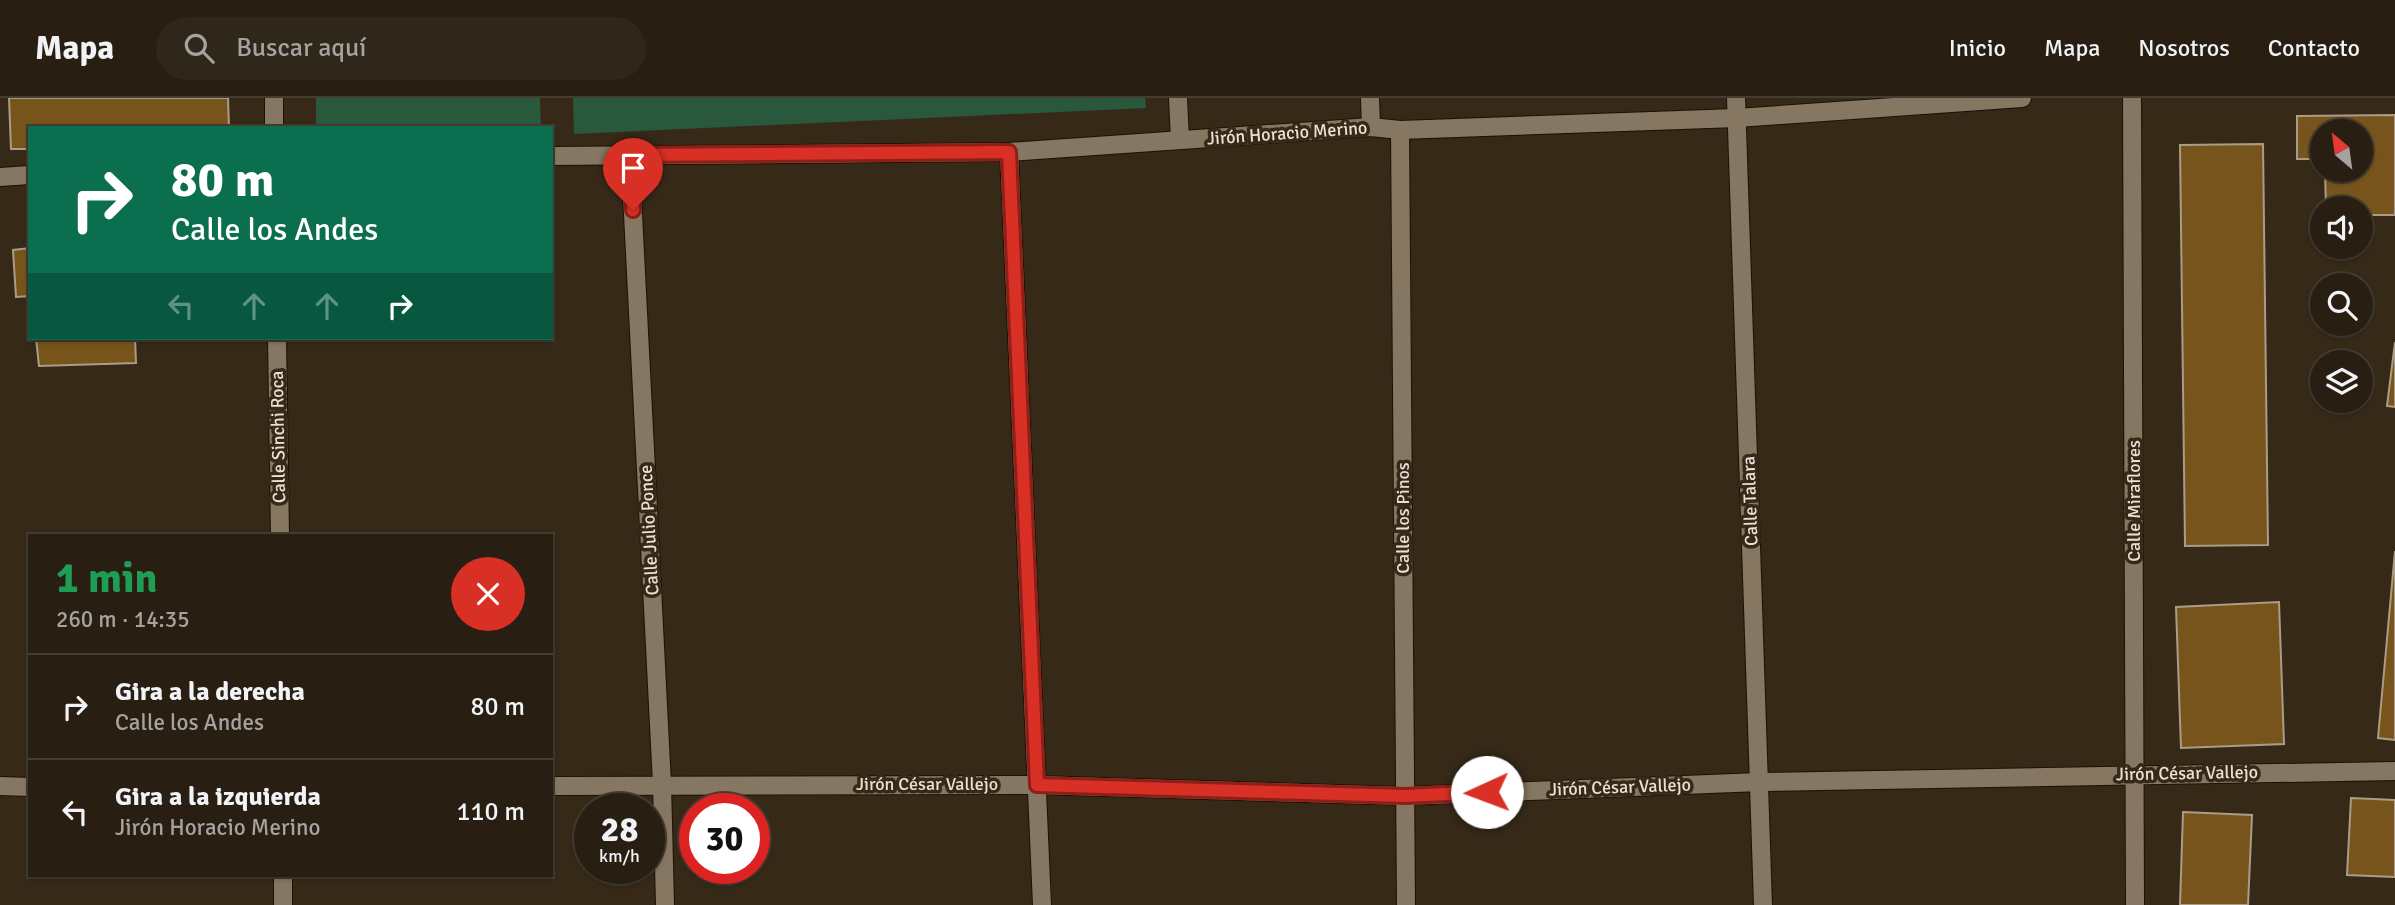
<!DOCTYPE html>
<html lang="es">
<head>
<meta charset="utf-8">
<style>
	:root { --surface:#281f12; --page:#30271b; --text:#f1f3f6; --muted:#a5a29f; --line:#443d32 }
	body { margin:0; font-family:Signika,sans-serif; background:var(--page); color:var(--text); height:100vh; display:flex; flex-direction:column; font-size:26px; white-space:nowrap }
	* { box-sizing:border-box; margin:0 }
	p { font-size:23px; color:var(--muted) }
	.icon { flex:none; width:38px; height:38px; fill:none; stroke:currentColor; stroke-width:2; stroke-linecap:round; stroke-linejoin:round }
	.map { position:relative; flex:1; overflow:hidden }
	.drawer { position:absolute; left:28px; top:436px; width:525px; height:343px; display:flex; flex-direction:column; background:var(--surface); border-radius:0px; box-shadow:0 2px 5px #0004,0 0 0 2px var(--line) }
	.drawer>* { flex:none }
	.top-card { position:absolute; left:28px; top:28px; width:525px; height:214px; border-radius:0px; box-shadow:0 2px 5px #0004,0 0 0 2px var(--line); background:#0b6e4f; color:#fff; overflow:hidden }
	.needle { width:46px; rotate:331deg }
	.fabs { position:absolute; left:2310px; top:21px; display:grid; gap:14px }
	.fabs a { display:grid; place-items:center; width:63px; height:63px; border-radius:50%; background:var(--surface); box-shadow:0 2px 5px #0004,0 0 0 2px var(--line); font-size:35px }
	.speed { position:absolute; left:574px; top:695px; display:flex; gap:14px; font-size:35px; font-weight:700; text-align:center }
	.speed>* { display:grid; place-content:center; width:91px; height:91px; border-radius:50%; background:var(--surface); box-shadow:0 2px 5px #0004,0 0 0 2px var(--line); line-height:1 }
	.speed small { font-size:18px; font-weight:400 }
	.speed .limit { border:10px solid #d22; background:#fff; color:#111 }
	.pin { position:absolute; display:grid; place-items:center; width:60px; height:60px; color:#fff; margin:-72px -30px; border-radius:50% 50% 50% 0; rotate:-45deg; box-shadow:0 0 7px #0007 }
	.pin .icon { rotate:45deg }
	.me { position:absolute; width:77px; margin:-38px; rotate:268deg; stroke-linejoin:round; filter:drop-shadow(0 0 5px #0008) }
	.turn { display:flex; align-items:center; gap:24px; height:147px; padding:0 28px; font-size:32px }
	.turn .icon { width:91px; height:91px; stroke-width:2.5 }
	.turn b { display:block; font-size:49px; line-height:60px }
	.lanes { display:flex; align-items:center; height:66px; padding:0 28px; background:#0003; justify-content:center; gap:35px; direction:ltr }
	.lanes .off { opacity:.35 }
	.round { display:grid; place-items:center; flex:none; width:74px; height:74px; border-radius:37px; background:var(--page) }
	.summary { display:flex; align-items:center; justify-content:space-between; height:119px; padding:0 28px }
	h1 { font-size:42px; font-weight:700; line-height:52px; color:#1e9e55 }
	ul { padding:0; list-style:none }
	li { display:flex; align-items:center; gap:21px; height:105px; padding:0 28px; border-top:2px solid var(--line) }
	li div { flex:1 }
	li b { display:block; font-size:26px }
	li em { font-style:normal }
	header { display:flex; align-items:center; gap:42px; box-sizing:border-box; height:98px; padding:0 35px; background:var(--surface); border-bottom:2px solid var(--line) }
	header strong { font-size:33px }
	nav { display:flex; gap:38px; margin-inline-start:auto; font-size:24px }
	.search { width:490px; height:63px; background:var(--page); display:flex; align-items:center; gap:18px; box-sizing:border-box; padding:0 24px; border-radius:38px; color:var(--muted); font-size:26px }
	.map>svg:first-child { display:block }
</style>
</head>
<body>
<header>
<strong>Mapa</strong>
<div class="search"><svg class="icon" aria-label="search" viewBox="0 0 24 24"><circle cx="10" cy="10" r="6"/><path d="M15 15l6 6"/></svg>Buscar aquí</div>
<nav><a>Inicio</a><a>Mapa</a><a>Nosotros</a><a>Contacto</a></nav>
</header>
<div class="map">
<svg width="2395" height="807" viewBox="0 0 2395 807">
	<rect width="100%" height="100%" fill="#362918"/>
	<!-- green -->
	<g fill="#2a583d">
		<polygon points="316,0 540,0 541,30 316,30"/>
		<polygon points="573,0 1145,0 1146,10 574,36"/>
	</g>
	<!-- building -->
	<g fill="#77541c" stroke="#ab9c87" stroke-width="2">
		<polygon points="9,0 228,0 229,30 30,30 30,51 11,51"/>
		<polygon points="2395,17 2395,117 2361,117 2361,110 2326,110 2325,72 2361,72 2361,33 2322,33 2322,61 2297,61 2297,18"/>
		<polygon points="2263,46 2268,447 2185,448 2180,47"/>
		<polygon points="30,150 30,198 16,199 13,152"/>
		<polygon points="36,240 135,240 136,265 39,268"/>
		<polygon points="2395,244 2395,309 2387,308"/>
		<polygon points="2395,453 2395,642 2378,640"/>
		<polygon points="2279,504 2284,646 2181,650 2176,509"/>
		<polygon points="2351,700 2395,702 2395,779 2347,777"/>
		<polygon points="2183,714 2252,717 2248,807 2180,807"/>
	</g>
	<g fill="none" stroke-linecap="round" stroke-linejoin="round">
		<defs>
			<g id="street">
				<polyline points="274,0 274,30"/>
				<polyline points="1178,0 1180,42"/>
				<polyline points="1370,0 1371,29"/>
				<polyline points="1736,0 1763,807"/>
				<polyline points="2132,0 2135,807"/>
				<polyline points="1400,32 1406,807"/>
				<polyline points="1009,54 1042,807"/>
				<polyline points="630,57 662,686 665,807"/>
				<polyline points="551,58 1009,54 1371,29 1400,32 1737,20 2022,0"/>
				<polyline points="0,79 30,77"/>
				<polyline points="277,240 280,438"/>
				<polyline points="0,688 30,689"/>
				<polyline points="551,688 1037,687 1405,698 1760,684 2395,673"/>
				<polyline points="283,777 283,807"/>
			</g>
		</defs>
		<!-- street casing -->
		<use href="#street" stroke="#1d1202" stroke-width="20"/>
		<!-- street -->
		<use href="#street" stroke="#867763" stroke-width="18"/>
	</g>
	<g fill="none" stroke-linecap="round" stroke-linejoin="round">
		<defs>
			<polyline id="route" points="633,112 631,57 1009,54 1037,687 1405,698 1487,694"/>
		</defs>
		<!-- route casing -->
		<use href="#route" stroke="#8d1f18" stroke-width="18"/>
		<!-- route -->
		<use href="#route" stroke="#d93025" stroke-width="12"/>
	</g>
	<g text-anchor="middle" stroke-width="7" stroke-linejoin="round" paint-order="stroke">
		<!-- street labels -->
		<g font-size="18" fill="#e9e1d6" stroke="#362918">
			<text transform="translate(1287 35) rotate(-4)" y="6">Jirón Horacio Merino</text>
			<text transform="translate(278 339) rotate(-91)" y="6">Calle Sinchi Roca</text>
			<text transform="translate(1750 403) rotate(-92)" y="6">Calle Talara</text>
			<text transform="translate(2134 403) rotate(-90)" y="6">Calle Miraflores</text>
			<text transform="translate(1403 420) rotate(-90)" y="6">Calle los Pinos</text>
			<text transform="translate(649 432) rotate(-93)" y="6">Calle Julio Ponce</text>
			<text transform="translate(2187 675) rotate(-1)" y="6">Jirón César Vallejo</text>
			<text x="927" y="692">Jirón César Vallejo</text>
			<text transform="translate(1620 689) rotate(-2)" y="6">Jirón César Vallejo</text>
		</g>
	</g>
</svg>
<div class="fabs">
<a><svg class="needle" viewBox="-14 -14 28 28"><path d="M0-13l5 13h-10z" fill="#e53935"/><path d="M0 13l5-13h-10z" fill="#a5a29f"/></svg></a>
<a><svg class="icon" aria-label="sound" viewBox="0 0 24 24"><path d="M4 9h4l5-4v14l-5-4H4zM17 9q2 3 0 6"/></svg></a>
<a><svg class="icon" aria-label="search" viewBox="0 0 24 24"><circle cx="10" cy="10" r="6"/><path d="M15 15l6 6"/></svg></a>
<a><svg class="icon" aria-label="layers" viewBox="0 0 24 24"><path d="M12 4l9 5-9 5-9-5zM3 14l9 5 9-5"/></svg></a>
</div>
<div class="speed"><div>28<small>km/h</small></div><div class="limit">30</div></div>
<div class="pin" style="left:633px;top:112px;background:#d93025"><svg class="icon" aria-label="arrive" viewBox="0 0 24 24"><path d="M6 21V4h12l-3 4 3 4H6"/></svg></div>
<svg class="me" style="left:1487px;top:694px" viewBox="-20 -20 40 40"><circle r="19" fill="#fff"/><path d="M0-13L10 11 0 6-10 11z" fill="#d93025"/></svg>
<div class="top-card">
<div class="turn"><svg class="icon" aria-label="right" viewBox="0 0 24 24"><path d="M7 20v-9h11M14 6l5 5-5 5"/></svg><div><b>80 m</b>Calle los Andes</div></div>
<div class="lanes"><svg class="icon off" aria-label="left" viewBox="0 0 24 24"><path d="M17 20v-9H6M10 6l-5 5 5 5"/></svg><svg class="icon off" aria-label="ahead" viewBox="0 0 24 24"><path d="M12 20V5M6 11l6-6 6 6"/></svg><svg class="icon off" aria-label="ahead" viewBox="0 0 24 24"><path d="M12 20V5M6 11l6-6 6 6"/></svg><svg class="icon" aria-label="right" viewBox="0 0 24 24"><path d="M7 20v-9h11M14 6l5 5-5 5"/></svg></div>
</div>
<section class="drawer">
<div class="summary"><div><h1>1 min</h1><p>260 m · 14:35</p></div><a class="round" style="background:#d93025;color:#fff"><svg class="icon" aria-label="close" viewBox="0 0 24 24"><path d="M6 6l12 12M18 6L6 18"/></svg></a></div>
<ul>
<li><svg class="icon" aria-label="right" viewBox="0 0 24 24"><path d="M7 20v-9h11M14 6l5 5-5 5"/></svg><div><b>Gira a la derecha</b><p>Calle los Andes</p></div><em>80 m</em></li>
<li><svg class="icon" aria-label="left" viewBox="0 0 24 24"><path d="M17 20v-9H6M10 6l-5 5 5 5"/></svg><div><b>Gira a la izquierda</b><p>Jirón Horacio Merino</p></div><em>110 m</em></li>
</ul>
</section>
</div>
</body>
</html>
